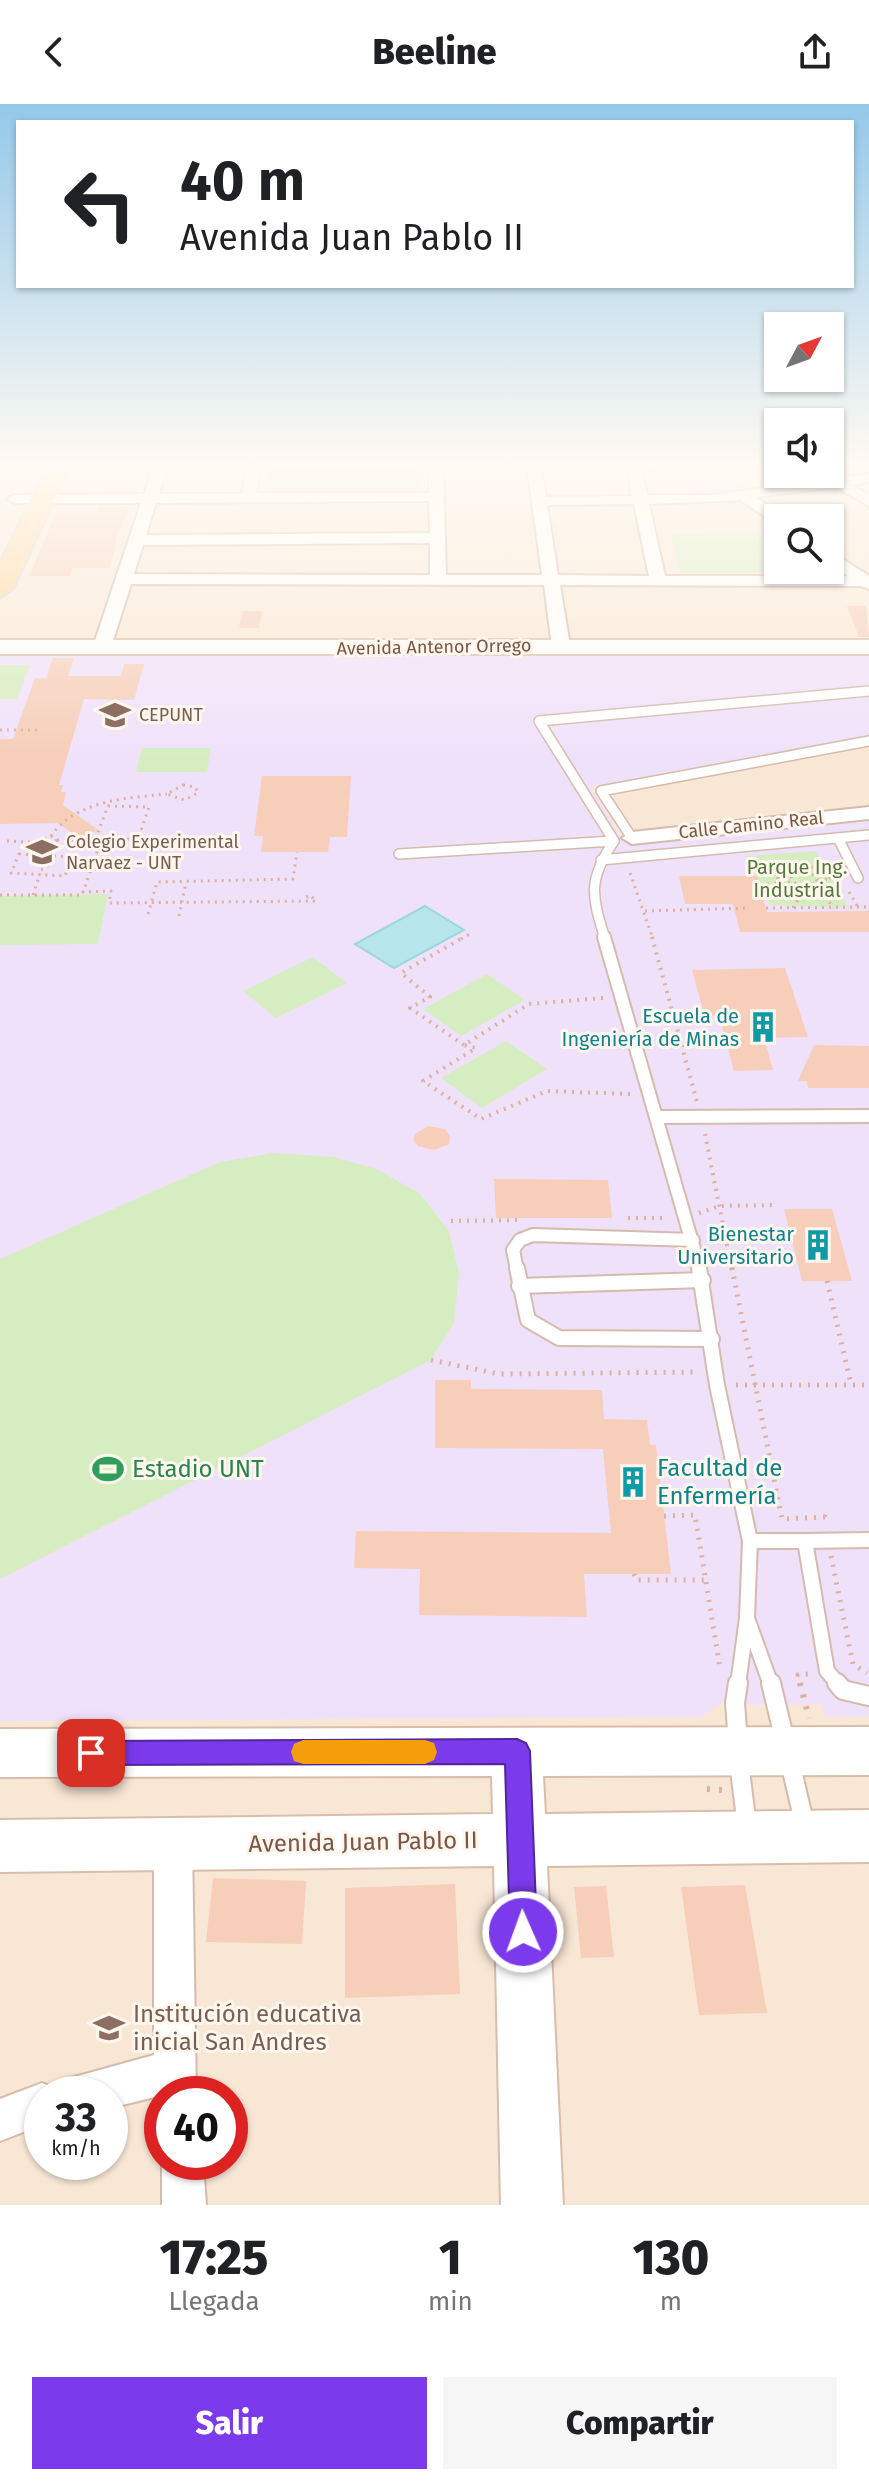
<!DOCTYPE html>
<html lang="es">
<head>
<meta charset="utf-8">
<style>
	:root { --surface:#fff; --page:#f6f6f6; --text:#202124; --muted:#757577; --accent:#7c3aed }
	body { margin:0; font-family:"Fira Sans",sans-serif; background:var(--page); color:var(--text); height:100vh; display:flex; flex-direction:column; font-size:30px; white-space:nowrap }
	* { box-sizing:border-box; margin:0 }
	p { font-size:26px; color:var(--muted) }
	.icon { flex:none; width:44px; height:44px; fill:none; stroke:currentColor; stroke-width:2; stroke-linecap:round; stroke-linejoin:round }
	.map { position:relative; height:2101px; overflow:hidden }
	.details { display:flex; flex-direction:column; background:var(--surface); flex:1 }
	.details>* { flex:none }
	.banner { position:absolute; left:16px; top:16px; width:838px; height:168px; border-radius:0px; box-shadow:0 2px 6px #0004; background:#fff; color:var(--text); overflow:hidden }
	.needle { width:52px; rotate:49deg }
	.buttons { position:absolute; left:764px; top:208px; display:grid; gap:16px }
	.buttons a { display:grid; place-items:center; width:80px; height:80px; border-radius:0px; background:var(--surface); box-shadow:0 2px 6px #0004; font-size:40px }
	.speed { position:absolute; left:24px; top:1972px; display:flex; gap:16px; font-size:40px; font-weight:700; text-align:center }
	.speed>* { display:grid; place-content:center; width:104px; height:104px; border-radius:50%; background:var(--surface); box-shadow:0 2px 6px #0004; line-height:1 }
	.speed small { font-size:20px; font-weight:400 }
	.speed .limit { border:12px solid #d22; background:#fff; color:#111 }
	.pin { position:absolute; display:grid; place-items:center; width:68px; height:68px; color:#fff; margin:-34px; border-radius:16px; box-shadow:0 4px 12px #0006 }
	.me { position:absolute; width:88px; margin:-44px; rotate:358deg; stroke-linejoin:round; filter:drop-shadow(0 0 6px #0008) }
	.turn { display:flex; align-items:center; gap:28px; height:168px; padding:0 32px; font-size:36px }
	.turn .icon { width:104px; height:104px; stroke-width:2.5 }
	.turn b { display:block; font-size:56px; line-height:68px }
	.eta { display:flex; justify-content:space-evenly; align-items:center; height:136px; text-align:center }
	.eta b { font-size:48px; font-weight:800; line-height:56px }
	.primary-button { display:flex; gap:16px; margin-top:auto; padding:16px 32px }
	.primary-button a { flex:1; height:92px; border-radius:0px; background:var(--accent); color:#fff; font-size:32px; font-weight:800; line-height:92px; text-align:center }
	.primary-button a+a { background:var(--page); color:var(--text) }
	header { display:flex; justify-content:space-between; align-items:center; height:104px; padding:0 32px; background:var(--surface); font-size:36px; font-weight:800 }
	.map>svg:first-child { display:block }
</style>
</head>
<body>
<header><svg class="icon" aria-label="back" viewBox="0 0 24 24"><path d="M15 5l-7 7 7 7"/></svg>Beeline<svg class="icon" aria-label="share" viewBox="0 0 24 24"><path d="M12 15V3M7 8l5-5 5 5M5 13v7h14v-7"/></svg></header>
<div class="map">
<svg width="869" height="2101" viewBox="0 0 869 2101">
	<rect width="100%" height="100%" fill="#fef3e5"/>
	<!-- residential -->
	<path fill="#f9e7d5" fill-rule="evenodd" d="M0,361h778v9h52v-9h39v1740h-869zM778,414h52v52h-52zM42,1990h68v68h-68zM162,1990h68v68h-68z"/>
	<!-- education -->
	<g fill="#f0e1fb">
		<polygon points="732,373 748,385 696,392 687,378"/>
		<polygon points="240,550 869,552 869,631 590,683 625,738 869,716 869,1613 826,1613 821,1600 775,1602 723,1598 701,1613 0,1617 0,551"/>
	</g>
	<!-- green -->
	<g fill="#d6edc1">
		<polygon points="270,361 419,361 420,386 267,386"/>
		<polygon points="671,430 778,431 778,466 830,466 830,460 840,469 681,469"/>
		<polygon points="0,561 30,561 17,595 0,595"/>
		<polygon points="142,644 211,644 207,668 136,668"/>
		<polygon points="816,747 848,803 770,801 745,752"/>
		<polygon points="108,790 98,840 0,841 0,792"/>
		<polygon points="313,853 347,879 276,914 243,887"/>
		<polygon points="487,870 525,896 461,932 423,905"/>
		<polygon points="506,937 547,965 482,1004 441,974"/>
		<polygon points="273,1049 334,1053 377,1065 420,1090 449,1127 459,1169 454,1219 431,1256 0,1475 0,1155 220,1058"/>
	</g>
	<!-- water -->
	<polygon fill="#b7e6ea" stroke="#9cd7dd" stroke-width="2" points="425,802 464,826 394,864 355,840"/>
	<!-- building -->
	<g fill="#f6ceba">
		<polygon points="98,402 130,402 117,433 110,464 73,464 70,472 29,472 57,407 96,408"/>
		<polygon points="847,502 866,502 869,533 859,533"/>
		<polygon points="243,507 262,507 259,524 239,524"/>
		<polygon points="53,554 74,554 68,572 121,572 124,560 144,560 134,596 84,595 59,681 63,681 61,688 66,688 63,701 98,726 79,734 58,719 0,720 0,635 13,635 35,574 46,574"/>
		<polygon points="262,672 351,672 347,733 330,733 328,748 261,748 263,732 254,732"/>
		<polygon points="679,772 757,772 767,808 869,807 869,828 740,828 733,800 685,800"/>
		<polygon points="785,864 808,933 764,934 773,966 734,967 719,912 710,912 708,906 703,906 692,866"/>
		<polygon points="814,941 869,942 869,984 808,984 807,977 798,977"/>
		<polygon points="428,1022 445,1025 450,1032 449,1040 434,1046 418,1042 413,1036 415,1030"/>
		<polygon points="494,1075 608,1076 612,1114 496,1114"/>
		<polygon points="784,1105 832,1105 852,1177 802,1177"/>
		<polygon points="435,1276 471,1276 471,1285 602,1286 604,1315 647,1316 650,1341 656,1341 671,1470 584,1470 587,1513 419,1511 420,1465 354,1464 356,1427 611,1429 603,1345 435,1344"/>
		<polygon points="213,1774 306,1777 302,1840 206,1838"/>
		<polygon points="455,1780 460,1890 345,1894 345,1784"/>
		<polygon points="745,1781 767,1909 699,1911 681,1783"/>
		<polygon points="606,1782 614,1853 581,1854 574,1783"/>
	</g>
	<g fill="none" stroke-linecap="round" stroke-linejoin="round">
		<defs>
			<g id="lane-far3">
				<polyline points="632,734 601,687 869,637"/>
				<polyline points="838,734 858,774"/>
				<polyline points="399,750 614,737"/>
				<polyline points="601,756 869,731"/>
				<path d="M605,835c-13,-43 -18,-58 9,-98l-75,-120 330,-30"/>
			</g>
			<g id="lane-far2">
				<polyline points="604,833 700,1166"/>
				<polyline points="658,1013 869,1012"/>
				<polyline points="517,1166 513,1146 520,1136 533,1131 693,1136"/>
			</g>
			<g id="lane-far1">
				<polyline points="517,1164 528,1216 559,1234 712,1235"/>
				<polyline points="699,1164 717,1281 750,1437 747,1514 738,1581"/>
				<polyline points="519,1182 703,1176"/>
				<polyline points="750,1437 805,1437 827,1567 839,1581"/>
				<polyline points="805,1437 869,1436"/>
				<polyline points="748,1517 771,1581"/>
			</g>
			<g id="lane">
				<polyline points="738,1579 735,1599 738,1639"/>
				<polyline points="771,1579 785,1637"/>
				<polyline points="837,1579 843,1586 869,1592"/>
				<polyline points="739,1658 747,1723"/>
				<polyline points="790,1658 805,1722"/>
			</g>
			<g id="street">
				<path d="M154,361h14l-9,29h83l6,-29h14l-6,28h173v-28h14l3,110h96l-15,-110h14l5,32 86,-1 -6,-31h48l-32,7 5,23h65l157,-21v8l-17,3 17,10v11l-33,-19 -80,10 27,20 -5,1v7l-38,-25 -91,4 16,72h183l-18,-13v-12l39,25v13l-8,-3 -301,-1 10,61 -9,5 -9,-5 -8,-61 -413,-1 -20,63 -9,5 -6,-1 -3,-4 48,-144h-127l-7,-4 7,-4 130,-1zM429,397l1,32 -284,2 10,-32zM634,400l15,72 -91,-1 -11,-70zM430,439v32l-296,-1 9,-29z"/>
				<polygon points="869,703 869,715 632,740 622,734 632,728"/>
				<polygon points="173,1721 186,1727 192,1740 196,1990 162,1990 162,2006 155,1993 110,2004 110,1990 61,1990 67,1975 154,1951 154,1740 160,1727"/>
				<polygon points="42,1979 57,1985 59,1990 42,1990 42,2021 0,2037 0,1995"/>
				<polygon points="162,2052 162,2058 203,2058 206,2101 162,2101"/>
			</g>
			<g id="secondary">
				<rect x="0" y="536" width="869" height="14"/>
				<polygon points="869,1623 869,1671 543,1672 545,1710 869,1706 869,1758 547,1762 563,2101 501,2101 494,1762 0,1768 0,1716 493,1710 492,1672 0,1673 0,1625"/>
			</g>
			<polygon id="primary" points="48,361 70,361 13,485 0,493 0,459"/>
		</defs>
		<!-- lane-far3 casing -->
		<use href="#lane-far3" stroke="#d4bbac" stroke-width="12"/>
		<!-- lane-far2 casing -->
		<use href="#lane-far2" stroke="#d4bbac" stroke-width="16"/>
		<!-- lane-far1 casing -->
		<use href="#lane-far1" stroke="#d4bbac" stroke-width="18"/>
		<!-- lane casing -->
		<use href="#lane" stroke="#d4bbac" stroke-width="22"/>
		<!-- street casing -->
		<use href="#street" stroke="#d4bbac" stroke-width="4"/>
		<!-- secondary casing -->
		<use href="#secondary" stroke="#d9bdab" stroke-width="4"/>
		<!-- primary casing -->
		<use href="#primary" stroke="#dcd3cf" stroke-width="4"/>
		<!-- path-far3 -->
		<g stroke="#dcb19c" stroke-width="3" stroke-dasharray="2 5" stroke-linecap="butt">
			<polyline points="0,626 39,626"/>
			<polygon points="183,681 195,683 198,689 184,696 167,690"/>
			<polygon points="108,702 149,703 138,735 95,736"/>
			<path d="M51,732c25,-36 76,-38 116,-42"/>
			<polyline points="57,736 95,736"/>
			<polyline points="7,737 51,739 57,736 51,732 44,736"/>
			<polygon points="19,750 72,753 65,772 11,769"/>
			<circle cx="43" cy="761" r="4.5"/>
			<path d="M790,762c16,-1 29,1 41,13l-1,8c-17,12 -35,9 -51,-4l-2,-8z"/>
			<polyline points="630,769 653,835"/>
			<polygon points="798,769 814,771 818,779 806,783 796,781 791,772"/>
			<polyline points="818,776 840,774"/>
			<polyline points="767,780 792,778"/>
			<polyline points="816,782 834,804"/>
			<polyline points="82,788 111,787 109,799 316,797 310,791 303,795"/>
			<polyline points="849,788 858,803"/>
			<polyline points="0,791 82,791 101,737"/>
			<polyline points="33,791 40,770"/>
			<polyline points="766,804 869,803"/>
			<polyline points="793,804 806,783"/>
			<polyline points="645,807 749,804"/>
			<polyline points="148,810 157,778 293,775 297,748"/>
			<polyline points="179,812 186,778"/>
			<polyline points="461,835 470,830"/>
		</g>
		<!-- path-far2 -->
		<g stroke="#dcb19c" stroke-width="4" stroke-dasharray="2 6" stroke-linecap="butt">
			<polyline points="652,833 697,998"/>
			<polyline points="603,894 529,900 464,941 476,944 423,977 481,1015 547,987 631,990"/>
			<polyline points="464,941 410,904 430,893 401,869 464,833"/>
			<polyline points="705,1030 732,1166"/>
			<polyline points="699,1109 720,1102 772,1101"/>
			<polyline points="628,1114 667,1114"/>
			<polyline points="451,1117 519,1116"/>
		</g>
		<!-- path-far1 -->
		<g stroke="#dcb19c" stroke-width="5" stroke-dasharray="2 7" stroke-linecap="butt">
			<polyline points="732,1164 782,1415 825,1413 826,1419"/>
			<polyline points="827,1177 851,1280"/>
			<polyline points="431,1256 499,1270 699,1268"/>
			<polyline points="736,1281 869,1281"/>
			<polyline points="664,1412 695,1411 720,1564"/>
			<polyline points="831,1452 853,1560 867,1569"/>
			<polyline points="634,1470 636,1476 706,1476"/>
			<polyline points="800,1581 798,1571 809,1570"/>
		</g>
		<!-- path -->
		<g stroke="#dcb19c" stroke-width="6" stroke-dasharray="3 9" stroke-linecap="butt">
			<polyline points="800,1579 809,1614"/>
			<polyline points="707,1685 724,1686"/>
		</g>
		<!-- lane-far3 -->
		<use href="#lane-far3" stroke="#fff" stroke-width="9"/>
		<!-- lane-far2 -->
		<use href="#lane-far2" stroke="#fff" stroke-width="12"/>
		<!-- lane-far1 -->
		<use href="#lane-far1" stroke="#fff" stroke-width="14"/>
		<!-- lane -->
		<use href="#lane" stroke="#fff" stroke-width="18"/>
		<!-- street -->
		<use href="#street" fill="#fff" fill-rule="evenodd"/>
		<!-- secondary -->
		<use href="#secondary" fill="#fff" fill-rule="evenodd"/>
		<!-- primary -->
		<use href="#primary" fill="#ffd39b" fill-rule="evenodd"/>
	</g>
	<!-- sky -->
	<linearGradient id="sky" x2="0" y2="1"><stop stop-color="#94c8e9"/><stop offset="0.55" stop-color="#fffaf3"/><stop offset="1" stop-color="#fffaf3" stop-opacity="0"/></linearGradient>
	<rect width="869" height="656" fill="url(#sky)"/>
	<!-- route -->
	<polygon fill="#7c3aed" stroke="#51269a" stroke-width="2" points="517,1635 526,1639 530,1647 537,1828 533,1837 523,1841 514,1837 510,1828 505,1660 91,1661 82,1658 79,1649 82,1640 91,1637"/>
	<!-- slow -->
	<polygon fill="#f59e0b" points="303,1636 425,1636 434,1639 437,1648 434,1656 425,1660 303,1660 294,1657 291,1648 294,1640"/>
	<!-- icons -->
	<defs>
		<symbol id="university-bare" viewBox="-9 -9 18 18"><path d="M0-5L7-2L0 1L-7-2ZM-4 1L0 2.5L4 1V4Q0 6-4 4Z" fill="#8d6e63" stroke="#fff7ed" stroke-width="2.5" paint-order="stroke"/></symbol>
		<symbol id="school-bare" viewBox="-9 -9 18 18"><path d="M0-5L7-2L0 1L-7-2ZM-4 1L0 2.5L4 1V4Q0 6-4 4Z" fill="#8d6e63" stroke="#fff7ed" stroke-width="2.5" paint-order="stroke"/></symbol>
		<symbol id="building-bare" viewBox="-9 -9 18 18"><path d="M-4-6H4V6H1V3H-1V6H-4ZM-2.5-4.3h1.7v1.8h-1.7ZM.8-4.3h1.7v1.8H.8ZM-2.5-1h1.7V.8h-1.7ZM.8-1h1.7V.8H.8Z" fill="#0f9aa8" stroke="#fff7ed" stroke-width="2.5" paint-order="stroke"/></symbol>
		<symbol id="stadium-bare" viewBox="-9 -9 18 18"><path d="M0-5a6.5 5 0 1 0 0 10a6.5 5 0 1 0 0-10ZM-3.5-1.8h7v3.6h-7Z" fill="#2e9e5b" stroke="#fff7ed" stroke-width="2.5" paint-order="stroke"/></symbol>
	</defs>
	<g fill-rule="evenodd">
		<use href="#university-bare" x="93" y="589" width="44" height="44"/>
		<use href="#school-bare" x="20" y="726" width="44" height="44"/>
		<use href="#building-bare" x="741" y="901" width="44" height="44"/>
		<use href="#building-bare" x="796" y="1119" width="44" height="44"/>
		<use href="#stadium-bare" x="86" y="1343" width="44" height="44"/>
		<use href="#building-bare" x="611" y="1356" width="44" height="44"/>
		<use href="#school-bare" x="87" y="1902" width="44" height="44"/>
	</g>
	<g text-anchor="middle" stroke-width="6" stroke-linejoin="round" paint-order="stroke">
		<!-- far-street labels -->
		<g font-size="18" fill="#7a5647" stroke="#fff7ed">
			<text transform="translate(434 543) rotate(-1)" y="6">Avenida Antenor Orrego</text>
			<text transform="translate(751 721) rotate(-6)" y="6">Calle Camino Real</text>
		</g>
		<!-- far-education labels -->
		<g font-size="18" fill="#785e54" stroke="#fff7ed" text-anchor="start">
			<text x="139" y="617">CEPUNT</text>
			<text x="66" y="744">Colegio Experimental<tspan x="66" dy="21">Narvaez - UNT</tspan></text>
		</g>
		<!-- park labels -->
		<g font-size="20" fill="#527a3c" stroke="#fff7ed">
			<text x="797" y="770">Parque Ing.<tspan x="797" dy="23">Industrial</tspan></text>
		</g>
		<!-- culture labels -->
		<g font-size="20" fill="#0d838f" stroke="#fff7ed" text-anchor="end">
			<text x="739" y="919">Escuela de<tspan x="739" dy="23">Ingeniería de Minas</tspan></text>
			<text x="794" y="1137">Bienestar<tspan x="794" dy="23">Universitario</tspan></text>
		</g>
		<!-- near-culture labels -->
		<g font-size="24" fill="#0d838f" stroke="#fff7ed" text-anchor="start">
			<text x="657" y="1372">Facultad de<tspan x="657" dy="28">Enfermería</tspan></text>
		</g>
		<!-- near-leisure labels -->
		<g font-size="24" fill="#27864d" stroke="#fff7ed" text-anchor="start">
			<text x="132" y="1373">Estadio UNT</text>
		</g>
		<!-- near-street labels -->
		<g font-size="24" fill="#7a5647" stroke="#fff7ed">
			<text transform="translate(363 1738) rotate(-1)" y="8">Avenida Juan Pablo II</text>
		</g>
		<!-- near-education labels -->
		<g font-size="24" fill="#785e54" stroke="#fff7ed" text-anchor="start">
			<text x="133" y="1918">Institución educativa<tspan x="133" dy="28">inicial San Andres</tspan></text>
		</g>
	</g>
</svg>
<div class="buttons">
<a><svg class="needle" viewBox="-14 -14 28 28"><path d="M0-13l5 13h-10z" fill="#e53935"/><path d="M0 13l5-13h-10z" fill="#757577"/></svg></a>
<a><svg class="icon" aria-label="sound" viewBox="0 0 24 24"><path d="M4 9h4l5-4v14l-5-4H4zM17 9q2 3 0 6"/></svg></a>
<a><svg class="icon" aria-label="search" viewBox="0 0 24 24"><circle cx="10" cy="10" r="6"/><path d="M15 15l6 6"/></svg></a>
</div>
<div class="speed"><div>33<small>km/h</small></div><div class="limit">40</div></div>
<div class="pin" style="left:91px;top:1649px;background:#d93025"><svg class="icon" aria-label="arrive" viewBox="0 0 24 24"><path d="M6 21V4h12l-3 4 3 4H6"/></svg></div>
<svg class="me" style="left:523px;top:1828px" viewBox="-20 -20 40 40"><circle r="17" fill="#7c3aed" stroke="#fff" stroke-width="3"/><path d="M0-11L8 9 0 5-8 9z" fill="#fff"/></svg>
<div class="banner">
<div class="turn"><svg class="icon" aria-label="left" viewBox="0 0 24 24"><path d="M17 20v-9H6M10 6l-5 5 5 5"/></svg><div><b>40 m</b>Avenida Juan Pablo II</div></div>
</div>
</div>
<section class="details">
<div class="eta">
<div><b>17:25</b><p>Llegada</p></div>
<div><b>1</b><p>min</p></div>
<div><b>130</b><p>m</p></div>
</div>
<div class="primary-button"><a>Salir</a><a>Compartir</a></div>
</section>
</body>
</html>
